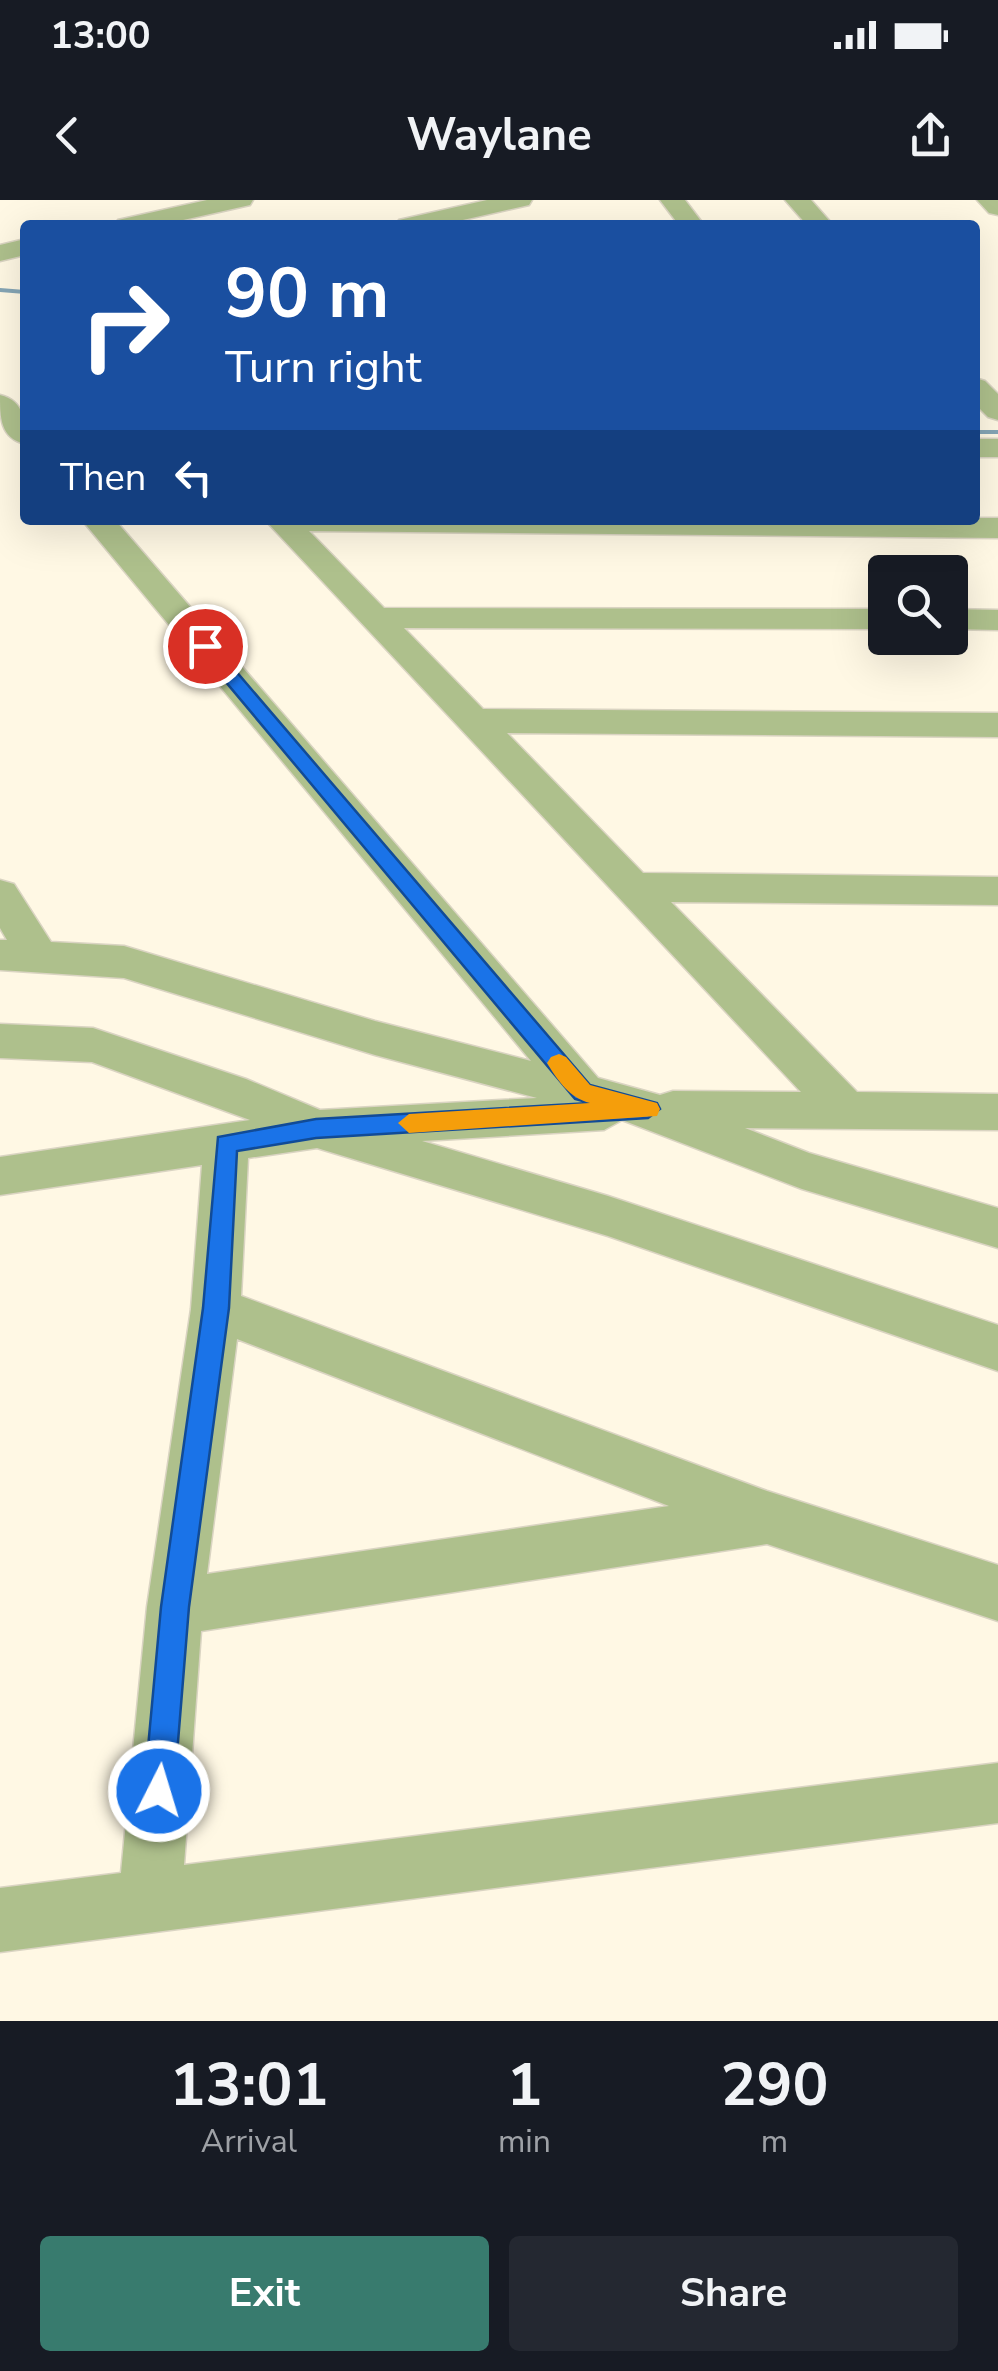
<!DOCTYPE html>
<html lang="en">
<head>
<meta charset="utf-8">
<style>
	:root { --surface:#171b24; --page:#242831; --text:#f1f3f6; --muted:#9ea1a6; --accent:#387b6e }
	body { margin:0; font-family:"Nunito Sans",sans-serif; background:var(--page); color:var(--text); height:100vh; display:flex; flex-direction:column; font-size:38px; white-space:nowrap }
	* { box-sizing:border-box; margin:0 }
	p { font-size:32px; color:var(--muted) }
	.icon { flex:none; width:55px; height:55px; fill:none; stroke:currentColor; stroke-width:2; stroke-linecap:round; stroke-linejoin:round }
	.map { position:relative; height:1821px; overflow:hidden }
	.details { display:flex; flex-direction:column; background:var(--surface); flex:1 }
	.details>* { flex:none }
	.guide { position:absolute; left:20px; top:20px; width:960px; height:305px; border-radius:10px; box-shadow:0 10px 40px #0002; background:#1a4fa0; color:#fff; overflow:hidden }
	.controls { position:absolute; left:868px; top:355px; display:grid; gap:20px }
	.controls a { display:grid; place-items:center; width:100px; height:100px; border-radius:10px; background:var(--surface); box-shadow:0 10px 40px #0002; font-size:50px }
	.pin { position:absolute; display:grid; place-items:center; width:85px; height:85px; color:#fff; margin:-42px; border:5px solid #fff; border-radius:50%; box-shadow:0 2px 10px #0007 }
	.me { position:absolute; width:110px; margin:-55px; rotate:5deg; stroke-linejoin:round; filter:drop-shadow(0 0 8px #0008) }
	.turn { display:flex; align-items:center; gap:35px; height:210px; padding:0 40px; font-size:45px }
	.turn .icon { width:130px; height:130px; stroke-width:2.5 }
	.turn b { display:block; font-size:70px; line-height:85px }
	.then { display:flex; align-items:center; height:95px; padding:0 40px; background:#0003; gap:20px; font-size:38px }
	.eta { display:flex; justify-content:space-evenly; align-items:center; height:170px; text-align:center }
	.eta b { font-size:60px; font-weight:700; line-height:70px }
	.action { display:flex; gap:20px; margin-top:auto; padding:20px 40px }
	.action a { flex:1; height:115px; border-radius:10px; background:var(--accent); color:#fff; font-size:40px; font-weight:700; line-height:115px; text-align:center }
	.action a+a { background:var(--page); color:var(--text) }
	.status { display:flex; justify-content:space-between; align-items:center; height:70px; padding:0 50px; background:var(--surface); direction:ltr }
	.status svg { height:28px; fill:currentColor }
	header { display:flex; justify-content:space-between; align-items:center; height:130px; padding:0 40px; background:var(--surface); font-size:45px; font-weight:700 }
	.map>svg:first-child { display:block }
</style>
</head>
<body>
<div class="status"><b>13:00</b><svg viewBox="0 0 49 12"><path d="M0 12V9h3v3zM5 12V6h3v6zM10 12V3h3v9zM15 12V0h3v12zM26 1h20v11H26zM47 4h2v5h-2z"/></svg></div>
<header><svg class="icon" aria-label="back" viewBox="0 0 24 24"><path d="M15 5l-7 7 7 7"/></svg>Waylane<svg class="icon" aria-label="share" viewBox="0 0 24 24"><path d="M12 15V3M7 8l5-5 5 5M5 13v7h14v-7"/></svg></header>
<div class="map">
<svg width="998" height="1821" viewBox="0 0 998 1821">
	<rect width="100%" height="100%" fill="#fff8e4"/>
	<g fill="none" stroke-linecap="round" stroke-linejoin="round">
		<!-- stream -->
		<g fill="#85a5b5" fill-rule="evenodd">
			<polygon points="0,88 25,90 25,94 0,92"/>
			<rect x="975" y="230" width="23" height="4"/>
		</g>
		<defs>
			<g id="minor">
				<polygon points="207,0 253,0 250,5 161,25 115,25 118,20"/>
				<polygon points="487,0 532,0 529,5 441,25 396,25 399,20"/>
				<polygon points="660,0 685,0 704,25 679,25"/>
				<polygon points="785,0 811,0 833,25 807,25"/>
				<polygon points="977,0 998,0 998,15 989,13"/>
				<polygon points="25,39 25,55 0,61 0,45"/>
				<polygon points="975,178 985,181 998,194 998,220 988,217 975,204"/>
				<path d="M0,195c25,6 25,27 25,49 -25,-6 -25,-27 -25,-49z"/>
				<rect x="975" y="239" width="23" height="18"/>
				<path d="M998,318v20l-689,-7 75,77 501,1v20l-481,-1 79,81 515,4v24l-491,-4 136,140 355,4v28l-327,-3 186,190 141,2v36l-253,-2 64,25 189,55v40l-196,-59 -180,-69 -18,10 -182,11 186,55 390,129v46l-390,-135 -291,-88 -69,10 -7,138 526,195 231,74v56l-231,-77 -566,87 -17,234 814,-102v60l-998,129v-64l121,-15 26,-266 44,-298 11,-144 -202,30v-38l250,-37 -158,-58 -92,-4v-34l93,4 153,51 74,31 217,-12 -162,-43 -251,-77 -124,-8v-30h7l-7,-12v-48l14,4 37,58 73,4 251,75 156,40 -449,-541h33l483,558 62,17 13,-4 128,1 -536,-572zM237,1139l432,167 -462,68z"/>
				<polygon points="950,409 998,410 998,430 950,429"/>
			</g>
		</defs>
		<!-- minor casing -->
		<use href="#minor" stroke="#dad4c2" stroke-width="3"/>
		<!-- minor -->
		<use href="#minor" fill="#aec08c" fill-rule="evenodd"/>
	</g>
	<!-- route -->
	<polygon fill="#1a73e8" stroke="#114b97" stroke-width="2.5" points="205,441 211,442 590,885 657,903 660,909 648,918 316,938 237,951 229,1108 189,1407 174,1591 170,1602 159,1606 148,1602 144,1591 161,1407 203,1108 218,937 316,919 590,903 575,899 199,450 199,442"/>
	<!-- slow -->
	<path fill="#f59e0b" d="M559,854l7,3 24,28 67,18 3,6 -3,7 -248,17 -11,-10 11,-9 181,-11c-20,-5 -32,-22 -43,-40l4,-6z"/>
</svg>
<div class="controls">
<a><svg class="icon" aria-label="search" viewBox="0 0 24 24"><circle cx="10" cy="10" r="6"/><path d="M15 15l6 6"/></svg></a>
</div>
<div class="pin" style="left:205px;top:446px;background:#d93025"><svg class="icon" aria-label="arrive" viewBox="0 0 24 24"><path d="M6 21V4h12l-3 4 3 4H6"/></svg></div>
<svg class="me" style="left:159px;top:1591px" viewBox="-20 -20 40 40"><circle r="17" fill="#1a73e8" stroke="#fff" stroke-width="3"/><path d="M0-11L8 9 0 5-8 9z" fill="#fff"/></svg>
<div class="guide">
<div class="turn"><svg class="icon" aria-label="right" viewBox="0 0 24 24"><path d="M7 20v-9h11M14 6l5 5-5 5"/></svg><div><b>90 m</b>Turn right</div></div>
<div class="then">Then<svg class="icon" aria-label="left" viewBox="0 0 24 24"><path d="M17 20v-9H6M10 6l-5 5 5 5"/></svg></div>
</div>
</div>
<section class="details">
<div class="eta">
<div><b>13:01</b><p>Arrival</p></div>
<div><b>1</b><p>min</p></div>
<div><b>290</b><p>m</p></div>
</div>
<div class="action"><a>Exit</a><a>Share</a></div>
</section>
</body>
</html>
